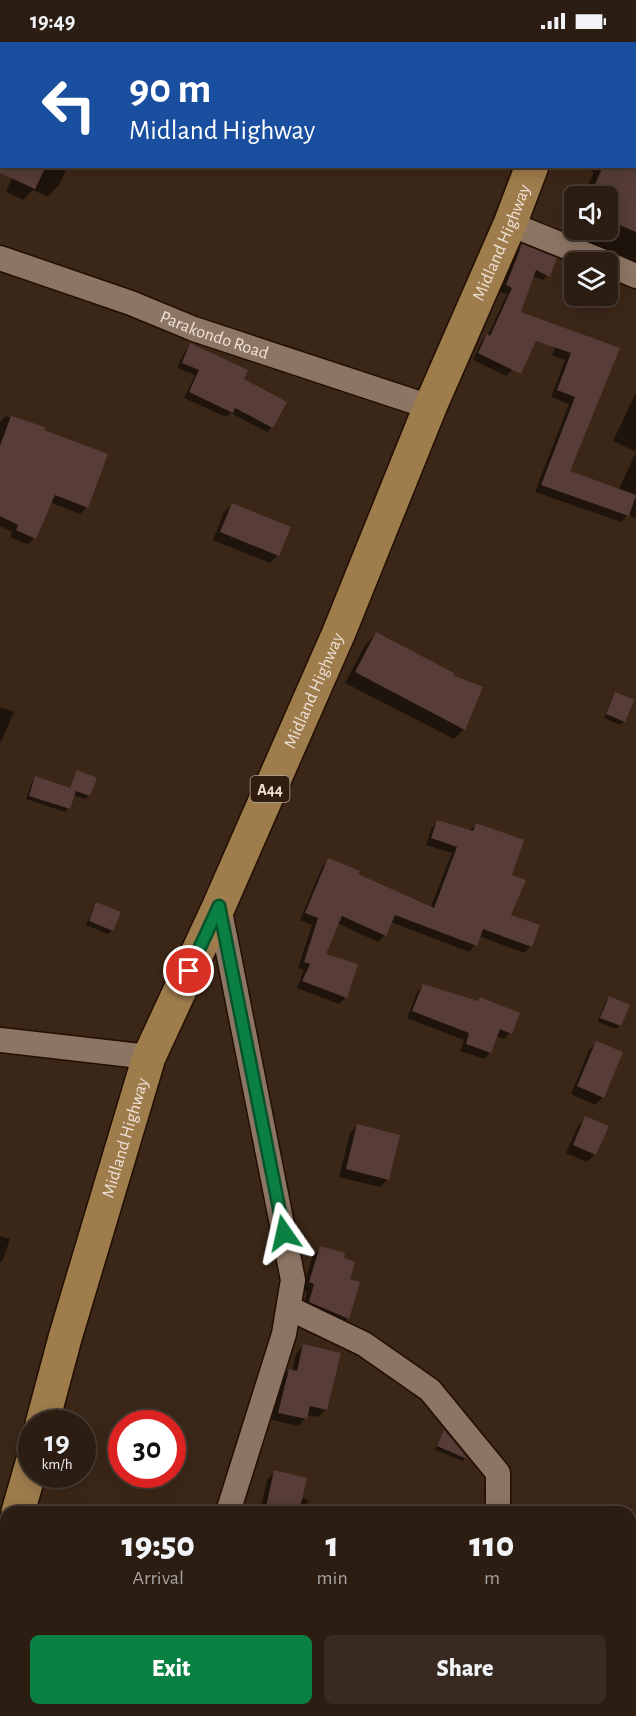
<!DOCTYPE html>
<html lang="en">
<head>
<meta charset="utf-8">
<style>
	:root { --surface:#2c1d12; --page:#382a20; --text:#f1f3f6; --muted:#a6a29f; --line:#483b32; --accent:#0b8043 }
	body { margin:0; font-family:"Alegreya Sans",sans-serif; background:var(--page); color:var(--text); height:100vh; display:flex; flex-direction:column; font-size:22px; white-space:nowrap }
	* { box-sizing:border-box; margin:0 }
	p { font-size:20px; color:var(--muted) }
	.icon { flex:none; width:33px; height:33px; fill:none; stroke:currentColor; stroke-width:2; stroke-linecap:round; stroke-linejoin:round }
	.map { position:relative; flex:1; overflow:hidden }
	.details { position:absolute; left:0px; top:1464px; width:636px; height:210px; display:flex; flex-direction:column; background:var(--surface); border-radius:18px 18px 0 0; box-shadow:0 3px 15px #0003,0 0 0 2px var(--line) }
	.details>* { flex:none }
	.top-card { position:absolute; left:0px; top:0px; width:636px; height:126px; box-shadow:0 3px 15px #0003,0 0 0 2px var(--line); background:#1a4fa0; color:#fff; overflow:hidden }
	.tools { position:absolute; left:564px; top:144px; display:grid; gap:12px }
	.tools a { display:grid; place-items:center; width:54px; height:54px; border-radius:9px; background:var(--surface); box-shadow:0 3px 15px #0003,0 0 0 2px var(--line); font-size:30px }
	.speed { position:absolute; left:18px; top:1368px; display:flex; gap:12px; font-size:30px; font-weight:700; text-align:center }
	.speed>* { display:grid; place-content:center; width:78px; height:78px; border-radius:50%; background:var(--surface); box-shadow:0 3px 15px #0003,0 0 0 2px var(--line); line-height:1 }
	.speed small { font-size:15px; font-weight:400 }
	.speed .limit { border:9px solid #d22; background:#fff; color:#111 }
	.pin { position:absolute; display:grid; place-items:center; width:51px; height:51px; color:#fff; margin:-26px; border:3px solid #fff; border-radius:50%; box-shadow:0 2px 6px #0007 }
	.me { position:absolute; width:66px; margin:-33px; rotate:349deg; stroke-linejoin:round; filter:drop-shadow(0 0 4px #0008) }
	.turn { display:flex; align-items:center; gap:21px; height:126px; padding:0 30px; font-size:27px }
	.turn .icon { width:78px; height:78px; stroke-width:2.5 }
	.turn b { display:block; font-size:42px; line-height:51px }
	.eta { display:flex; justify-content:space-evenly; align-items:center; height:102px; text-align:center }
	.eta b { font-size:36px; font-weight:800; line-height:42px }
	.cta { display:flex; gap:12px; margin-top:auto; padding:12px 30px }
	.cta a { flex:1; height:69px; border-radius:9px; background:var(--accent); color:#fff; font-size:24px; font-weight:800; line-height:69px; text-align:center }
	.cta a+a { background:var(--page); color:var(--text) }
	.status { display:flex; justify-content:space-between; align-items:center; height:42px; padding:0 30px; background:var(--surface); direction:ltr }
	.status svg { height:16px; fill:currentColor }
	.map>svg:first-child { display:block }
</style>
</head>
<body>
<div class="status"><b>19:49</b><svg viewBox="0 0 49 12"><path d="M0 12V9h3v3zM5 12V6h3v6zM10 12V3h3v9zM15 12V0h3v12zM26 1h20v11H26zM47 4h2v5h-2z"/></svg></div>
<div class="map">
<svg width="636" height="1674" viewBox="0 0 636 1674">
	<rect width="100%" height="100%" fill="#3b2718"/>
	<!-- shadow -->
	<g fill="#0007">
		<polygon points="207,0 227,0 207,2"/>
		<polygon points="383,0 412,0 411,2"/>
		<polygon points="609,0 636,0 636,3 634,6 634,2 608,2"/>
		<polygon points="634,78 636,78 636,225 566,195 574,175 574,188 608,188 608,154 583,154 594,130 580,124 634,124"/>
		<polygon points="2,121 2,124 68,124 59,143 48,155 33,148 23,158 6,150 12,136 0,131"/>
		<polygon points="522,204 549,231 543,238 533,234 519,271 513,327 506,334 473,318 481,300 487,295 507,252 500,250 516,210"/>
		<polygon points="561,295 618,306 568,430 618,449 636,410 613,399 636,350 636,476 628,472 621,480 535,450 569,362 551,355 565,318 552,313"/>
		<polygon points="190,303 242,337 272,385 267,390 231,371 226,375 184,356 195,333 177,326 185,309"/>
		<polygon points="6,374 43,386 42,389 87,465 80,472 50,460 34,496 28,503 10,495 12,490 0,484 0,380"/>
		<polygon points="232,463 278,513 270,521 213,498 224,470"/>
		<polygon points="376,592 464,687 454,697 345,641 365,603"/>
		<polygon points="615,652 624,679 620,683 604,676 612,656"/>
		<polygon points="0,665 14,670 0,702"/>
		<polygon points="77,730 95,737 89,754 85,757 73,753 69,766 65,770 26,757 32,740 35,736 69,747"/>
		<polygon points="437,780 469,789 476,783 510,834 509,874 531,904 524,911 479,894 475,903 469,910 391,880 385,893 378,900 337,881 324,913 356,923 345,956 339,962 297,946 304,928 298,926 312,883 300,878 322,825 328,818 356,833 430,867 452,811 426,803 431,787"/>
		<polygon points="97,862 112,888 108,892 86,883 93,866"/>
		<polygon points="423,944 476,960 480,957 510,991 504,997 496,994 490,1011 484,1017 460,1009 464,998 407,976 417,950"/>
		<polygon points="609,956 620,983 616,987 598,980 605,960"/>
		<polygon points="597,1001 603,1055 595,1063 571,1052 589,1008"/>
		<polygon points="586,1076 595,1112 587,1120 566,1111 578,1084"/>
		<polygon points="358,1083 388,1137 380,1145 339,1135 350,1091"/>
		<polygon points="0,1194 10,1197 3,1218 0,1221"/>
		<polygon points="321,1206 348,1238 348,1276 340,1284 302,1267 307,1250 302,1248 313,1213"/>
		<polygon points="303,1304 326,1368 318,1375 306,1373 306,1376 298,1384 272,1378 281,1336 289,1329 292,1329 296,1312"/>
		<polygon points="444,1390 465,1416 463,1419 435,1408"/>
		<polygon points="275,1430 300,1456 308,1458 305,1470 260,1470 267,1438"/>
		<polygon points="630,1554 636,1556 636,1579 630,1576"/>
		<polygon points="458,1668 503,1668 504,1674 459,1674"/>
		<polygon points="529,1668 546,1668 547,1670 543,1673 532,1674"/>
	</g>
	<!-- building -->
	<g fill="#573c37">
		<polygon points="0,124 46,124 35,147 0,131"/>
		<polygon points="603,124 636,124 636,190 608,178 608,154 590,154"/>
		<polygon points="522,202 557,216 550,235 536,228 521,270 620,306 570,429 636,453 629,474 541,443 575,355 557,348 571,311 536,299 521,332 478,311 487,292 490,294 512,246 506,243"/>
		<polygon points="190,301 248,328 244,337 287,360 273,386 235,366 233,371 189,350 199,328 182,321"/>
		<polygon points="11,374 45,385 44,388 108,412 88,466 55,453 36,497 16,488 18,483 0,474 0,404"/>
		<polygon points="232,461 291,485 279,514 220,490"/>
		<polygon points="376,590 454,631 453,633 483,645 465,688 355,630"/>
		<polygon points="615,650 634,658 625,680 606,672"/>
		<polygon points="77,728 97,736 90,754 76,749 70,767 29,754 35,734 70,746"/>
		<polygon points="437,778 473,789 476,781 524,798 512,833 526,838 511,873 540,883 532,905 483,887 477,904 395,873 386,894 342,874 326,912 358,922 347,956 302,939 310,922 304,920 318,876 305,871 328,816 360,829 358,832 434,866 457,805 431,796"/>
		<polygon points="96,860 121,870 113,889 89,879"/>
		<polygon points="423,942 478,959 480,955 520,971 512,992 500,987 491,1011 466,1002 469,991 412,969"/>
		<polygon points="609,954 630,963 621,984 600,976"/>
		<polygon points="596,999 623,1010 604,1056 577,1044"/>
		<polygon points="585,1074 609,1084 596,1113 573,1103"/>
		<polygon points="357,1082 400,1093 389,1138 346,1127"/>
		<polygon points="320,1204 345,1211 344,1216 355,1220 350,1237 360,1240 349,1277 309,1260 314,1242 309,1240"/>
		<polygon points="303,1302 341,1311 327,1368 310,1364 307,1377 278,1371 289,1327 297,1329"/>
		<polygon points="444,1388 467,1416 467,1417 437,1404"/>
		<polygon points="274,1428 307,1436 299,1470 265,1470"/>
	</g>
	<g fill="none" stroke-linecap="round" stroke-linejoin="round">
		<defs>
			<g id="street">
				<polyline points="0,15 2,11"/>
				<polyline points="510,182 604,220"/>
				<path id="s1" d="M0,216l131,45 63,26 236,78"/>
				<polyline points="608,222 636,234"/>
				<polyline points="219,864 293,1238 284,1292 228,1470"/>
				<polyline points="0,998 149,1015"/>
				<polyline points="289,1266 364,1302 430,1348 498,1431 498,1470"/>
				<polyline points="0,1654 6,1658"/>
				<polyline points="22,1668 32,1674"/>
				<polyline points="518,1668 523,1674"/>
				<polyline points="172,1674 173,1668"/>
			</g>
			<g id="primary">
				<polyline points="580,2 580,0"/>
				<path id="s2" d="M42,1382l23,-86 84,-281 70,-151 121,-276 90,-223 80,-183 22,-58"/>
				<polyline points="18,1470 32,1421"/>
				<polyline points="0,1546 6,1516"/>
			</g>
		</defs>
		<!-- street casing -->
		<use href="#street" stroke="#210f03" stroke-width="27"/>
		<!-- primary casing -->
		<use href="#primary" stroke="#210f03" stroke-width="36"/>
		<!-- street -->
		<use href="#street" stroke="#8d7564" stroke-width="24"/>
		<!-- primary -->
		<use href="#primary" stroke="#9e7c4c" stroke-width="33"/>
	</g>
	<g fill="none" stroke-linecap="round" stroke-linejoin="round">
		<defs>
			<polyline id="route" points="189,929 219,864 284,1191"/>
		</defs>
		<!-- route casing -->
		<use href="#route" stroke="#07532c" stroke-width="15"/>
		<!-- route -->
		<use href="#route" stroke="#0b8043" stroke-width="10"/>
	</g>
	<g text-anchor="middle" stroke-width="4.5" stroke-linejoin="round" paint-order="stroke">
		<!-- shield labels -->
		<rect fill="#301d0e" stroke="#b5a69b" stroke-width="1.5" x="250.5" y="734" width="39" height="26" rx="4.5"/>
		<g font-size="16" font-weight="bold" fill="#eee1d7">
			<text x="270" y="753">A44</text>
		</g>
		<!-- street labels -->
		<g font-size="18" fill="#eee1d7" stroke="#301d0e">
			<text dy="6" stroke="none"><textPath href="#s2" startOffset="1270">Midland Highway</textPath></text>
			<text dy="6" stroke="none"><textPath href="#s1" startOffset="228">Parakondo Road</textPath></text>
			<text dy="6" stroke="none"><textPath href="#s2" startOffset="784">Midland Highway</textPath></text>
			<text dy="6" stroke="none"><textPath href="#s2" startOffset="298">Midland Highway</textPath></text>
		</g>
	</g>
</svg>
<div class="tools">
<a><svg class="icon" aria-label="sound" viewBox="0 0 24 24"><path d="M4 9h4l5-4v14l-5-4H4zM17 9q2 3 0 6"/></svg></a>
<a><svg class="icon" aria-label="layers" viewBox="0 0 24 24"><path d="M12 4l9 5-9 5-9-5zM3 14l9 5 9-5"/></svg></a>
</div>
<div class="speed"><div>19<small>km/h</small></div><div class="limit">30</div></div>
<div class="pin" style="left:189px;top:929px;background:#d93025"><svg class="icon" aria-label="arrive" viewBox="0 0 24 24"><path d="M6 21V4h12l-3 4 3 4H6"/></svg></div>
<svg class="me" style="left:284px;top:1191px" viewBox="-20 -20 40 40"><path d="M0-17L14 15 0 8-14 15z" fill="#0b8043" stroke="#fff" stroke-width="4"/></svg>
<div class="top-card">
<div class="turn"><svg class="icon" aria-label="left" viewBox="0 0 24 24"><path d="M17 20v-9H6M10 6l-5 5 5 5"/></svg><div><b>90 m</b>Midland Highway</div></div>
</div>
<section class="details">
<div class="eta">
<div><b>19:50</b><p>Arrival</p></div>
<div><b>1</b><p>min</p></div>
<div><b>110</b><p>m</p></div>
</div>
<div class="cta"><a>Exit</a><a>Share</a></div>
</section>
</div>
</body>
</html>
